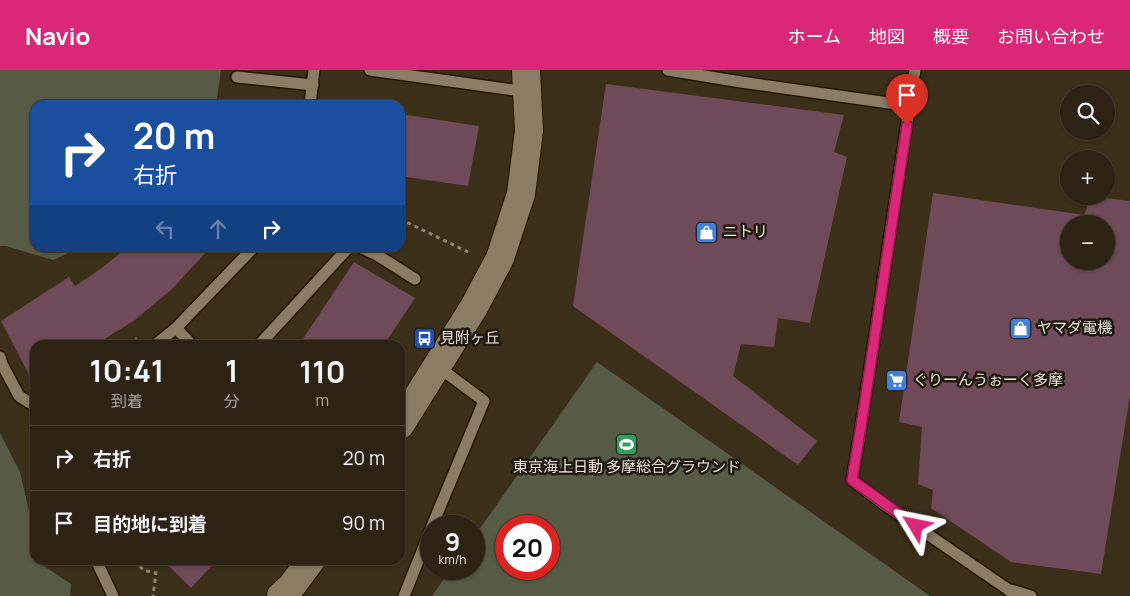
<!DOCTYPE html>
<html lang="ja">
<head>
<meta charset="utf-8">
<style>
	:root { --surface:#2d2314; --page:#392f22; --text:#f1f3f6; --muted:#a7a4a0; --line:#484034; --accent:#db2777 }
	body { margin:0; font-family:Manrope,"Noto Sans JP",sans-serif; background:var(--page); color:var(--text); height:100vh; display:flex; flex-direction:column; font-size:19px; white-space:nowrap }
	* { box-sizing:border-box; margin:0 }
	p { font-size:16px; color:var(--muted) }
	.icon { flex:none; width:28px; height:28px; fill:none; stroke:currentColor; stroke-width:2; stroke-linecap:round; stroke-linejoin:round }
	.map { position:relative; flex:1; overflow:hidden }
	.side { position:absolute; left:30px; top:270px; width:375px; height:225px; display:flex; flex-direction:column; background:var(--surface); border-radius:15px; box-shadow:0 1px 4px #0004,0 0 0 1px var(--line) }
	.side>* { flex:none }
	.top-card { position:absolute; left:30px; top:30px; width:375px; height:152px; border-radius:15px; box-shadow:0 1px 4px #0004,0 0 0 1px var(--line); background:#1a4fa0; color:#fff; overflow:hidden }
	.controls { position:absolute; left:1060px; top:15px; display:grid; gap:10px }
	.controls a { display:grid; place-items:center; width:55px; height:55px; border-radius:50%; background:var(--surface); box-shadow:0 1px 4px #0004,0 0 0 1px var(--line); font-size:25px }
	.speed { position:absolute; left:420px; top:445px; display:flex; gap:10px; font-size:25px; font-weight:700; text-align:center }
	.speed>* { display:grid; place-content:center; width:65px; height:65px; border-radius:50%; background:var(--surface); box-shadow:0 1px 4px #0004,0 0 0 1px var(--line); line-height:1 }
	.speed small { font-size:12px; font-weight:400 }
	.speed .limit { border:8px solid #d22; background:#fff; color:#111 }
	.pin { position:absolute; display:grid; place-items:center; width:42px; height:42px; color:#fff; margin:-51px -21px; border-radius:50% 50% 50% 0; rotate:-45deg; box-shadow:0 0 5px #0007 }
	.pin .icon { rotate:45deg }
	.me { position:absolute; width:55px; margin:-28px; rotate:305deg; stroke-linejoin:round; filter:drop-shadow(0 0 4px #0008) }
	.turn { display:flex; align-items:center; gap:18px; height:105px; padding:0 20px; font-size:22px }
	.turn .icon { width:65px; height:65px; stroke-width:2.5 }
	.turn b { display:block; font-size:35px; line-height:42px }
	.lanes { display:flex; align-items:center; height:48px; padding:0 20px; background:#0003; justify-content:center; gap:25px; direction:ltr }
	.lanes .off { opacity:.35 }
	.eta { display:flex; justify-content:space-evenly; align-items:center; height:85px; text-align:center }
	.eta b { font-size:30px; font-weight:700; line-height:35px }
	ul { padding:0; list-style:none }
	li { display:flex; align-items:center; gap:15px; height:65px; padding:0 20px; border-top:1px solid var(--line) }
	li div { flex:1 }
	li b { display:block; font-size:19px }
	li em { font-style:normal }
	header { display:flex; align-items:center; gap:30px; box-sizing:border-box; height:70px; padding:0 25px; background:var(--accent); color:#fff }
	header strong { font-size:24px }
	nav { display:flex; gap:28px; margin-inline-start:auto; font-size:18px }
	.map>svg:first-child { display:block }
</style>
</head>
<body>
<header>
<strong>Navio</strong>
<nav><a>ホーム</a><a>地図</a><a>概要</a><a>お問い合わせ</a></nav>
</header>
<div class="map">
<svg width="1130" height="526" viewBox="0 0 1130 526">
	<rect width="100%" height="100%" fill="#3c2f1a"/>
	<!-- green -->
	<g fill="#575b45" fill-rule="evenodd">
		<polygon points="0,0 221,0 216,35 35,35 35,178 80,178 53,190 6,176 0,176"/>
		<path d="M597,292l333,234h-498l19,-27h23v-32zM506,456h43v43h-43z"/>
		<polygon points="0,363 20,402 35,467 35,490 40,490 42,495 71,514 70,526 0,526"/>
	</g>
	<!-- building -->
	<g fill="#6f4a58" fill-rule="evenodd">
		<polygon points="606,14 844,45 834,82 847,87 810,253 778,248 774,277 741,274 733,306 817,371 798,395 573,236"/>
		<polygon points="400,44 479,56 468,116 400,106"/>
		<path d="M933,123l151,22 8,-19 38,5v194l-29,179 -90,-12 -80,-54 2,-18 -15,-6 4,-57 -23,-5zM1069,154h37v37h-37z"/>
		<polygon points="126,178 210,178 171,220 135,250 95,275 35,275 35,316 1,251 69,207 75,216 102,198"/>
		<polygon points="354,192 415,228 384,275 299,275"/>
		<polygon points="163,490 217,490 191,518"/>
	</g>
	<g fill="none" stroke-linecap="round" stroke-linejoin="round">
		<defs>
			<g id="service">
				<polyline points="370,0 528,22"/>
				<polyline points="668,0 741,12 910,36"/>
				<polyline points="915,0 860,363 852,410 885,435 1006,518 1016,526"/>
				<polyline points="237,7 313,15"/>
				<polyline points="310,35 314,0"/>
				<polyline points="362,178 377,185 415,209"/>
				<polyline points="176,258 192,275"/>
				<polyline points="155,275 176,258 253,178"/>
				<polyline points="259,275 348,178"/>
				<polyline points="0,287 2,294 19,326 35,336"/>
				<polyline points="432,456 484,331 437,296"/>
				<polyline points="96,490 113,526"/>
				<polyline points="1011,520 1031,526"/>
				<polyline points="404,526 431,459"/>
			</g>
			<g id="tertiary">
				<polyline points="400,355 474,237 500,188 521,124 529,61 526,0"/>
				<polyline points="281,526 291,517 311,490"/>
			</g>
		</defs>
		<!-- service casing -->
		<use href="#service" stroke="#221703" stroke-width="14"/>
		<!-- tertiary casing -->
		<use href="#tertiary" stroke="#221703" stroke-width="30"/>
		<!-- path -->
		<g stroke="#8f8473" stroke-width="3" stroke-dasharray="4 4" stroke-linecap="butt">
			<polyline points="400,149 468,182"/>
			<polyline points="130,275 137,269"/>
			<polyline points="135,490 143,500 156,503 153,526"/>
		</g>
		<!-- service -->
		<use href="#service" stroke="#8a7c65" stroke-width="11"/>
		<!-- tertiary -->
		<use href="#tertiary" stroke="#8a7c65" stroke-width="28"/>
	</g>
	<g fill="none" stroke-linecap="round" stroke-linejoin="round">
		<defs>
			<polyline id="route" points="907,55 863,344 852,410 916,456"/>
		</defs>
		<!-- route casing -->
		<use href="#route" stroke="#8e194d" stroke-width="12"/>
		<!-- route -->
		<use href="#route" stroke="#db2777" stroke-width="9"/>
	</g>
	<!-- icons -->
	<defs>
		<symbol id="shop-square" viewBox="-11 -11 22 22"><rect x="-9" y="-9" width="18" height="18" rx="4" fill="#3f7fe0" stroke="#1e180f"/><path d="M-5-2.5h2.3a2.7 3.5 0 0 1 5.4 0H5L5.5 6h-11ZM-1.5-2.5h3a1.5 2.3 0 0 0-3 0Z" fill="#fff"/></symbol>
		<symbol id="bus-square" viewBox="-11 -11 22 22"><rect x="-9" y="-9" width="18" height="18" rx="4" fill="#1a4fb4" stroke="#1e180f"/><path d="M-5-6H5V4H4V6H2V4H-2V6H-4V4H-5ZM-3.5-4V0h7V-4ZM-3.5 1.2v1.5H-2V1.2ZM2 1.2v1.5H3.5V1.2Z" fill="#fff"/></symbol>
		<symbol id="supermarket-square" viewBox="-11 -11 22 22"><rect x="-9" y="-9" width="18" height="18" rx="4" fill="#3f7fe0" stroke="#1e180f"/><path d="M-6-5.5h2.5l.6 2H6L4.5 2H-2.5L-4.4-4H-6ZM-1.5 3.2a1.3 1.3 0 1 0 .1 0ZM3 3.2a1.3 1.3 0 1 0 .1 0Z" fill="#fff"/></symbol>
		<symbol id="stadium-square" viewBox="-11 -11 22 22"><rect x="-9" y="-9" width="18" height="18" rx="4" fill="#2e9e5b" stroke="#1e180f"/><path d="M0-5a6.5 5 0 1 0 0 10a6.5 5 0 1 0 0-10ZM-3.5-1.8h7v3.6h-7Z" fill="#fff"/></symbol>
	</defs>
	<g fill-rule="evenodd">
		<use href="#shop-square" x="694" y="150" width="25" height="25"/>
		<use href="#shop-square" x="1008" y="246" width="25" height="25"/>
		<use href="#bus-square" x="412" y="256" width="25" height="25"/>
		<use href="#supermarket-square" x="884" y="298" width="25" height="25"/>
		<use href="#stadium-square" x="614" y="362" width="25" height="25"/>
	</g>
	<g text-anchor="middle" stroke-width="5" stroke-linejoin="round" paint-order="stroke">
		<!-- poi labels -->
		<g font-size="15" fill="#ede5d8" stroke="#1e180f" text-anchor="start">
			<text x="723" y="167">ニトリ</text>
			<text x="1037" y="263">ヤマダ電機</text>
			<text x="440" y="273">見附ヶ丘</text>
			<text x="913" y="315">ぐりーんうぉーく多摩</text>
			<text x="627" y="402" text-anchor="middle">東京海上日動 多摩総合グラウンド</text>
		</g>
	</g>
</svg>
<div class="controls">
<a><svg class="icon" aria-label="search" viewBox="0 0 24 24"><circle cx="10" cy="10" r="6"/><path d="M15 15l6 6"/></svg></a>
<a>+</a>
<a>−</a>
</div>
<div class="speed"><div>9<small>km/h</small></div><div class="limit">20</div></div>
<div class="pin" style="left:907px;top:55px;background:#d93025"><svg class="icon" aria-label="arrive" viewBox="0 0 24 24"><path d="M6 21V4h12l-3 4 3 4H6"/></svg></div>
<svg class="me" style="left:916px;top:456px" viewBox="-20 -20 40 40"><path d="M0-17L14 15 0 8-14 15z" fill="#db2777" stroke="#fff" stroke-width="4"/></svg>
<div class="top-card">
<div class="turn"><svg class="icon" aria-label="right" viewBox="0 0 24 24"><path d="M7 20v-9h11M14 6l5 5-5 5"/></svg><div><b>20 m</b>右折</div></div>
<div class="lanes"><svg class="icon off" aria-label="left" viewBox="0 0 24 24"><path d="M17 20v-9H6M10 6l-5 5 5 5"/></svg><svg class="icon off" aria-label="ahead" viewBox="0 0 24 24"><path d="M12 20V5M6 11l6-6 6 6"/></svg><svg class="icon" aria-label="right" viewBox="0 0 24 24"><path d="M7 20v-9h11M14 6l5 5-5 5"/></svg></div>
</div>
<section class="side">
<div class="eta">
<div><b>10:41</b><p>到着</p></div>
<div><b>1</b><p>分</p></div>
<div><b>110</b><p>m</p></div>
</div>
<ul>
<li><svg class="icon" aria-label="right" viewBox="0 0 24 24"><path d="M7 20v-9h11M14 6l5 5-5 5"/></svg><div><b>右折</b></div><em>20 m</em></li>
<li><svg class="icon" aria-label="arrive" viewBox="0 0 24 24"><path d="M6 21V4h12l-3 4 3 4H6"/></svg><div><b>目的地に到着</b></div><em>90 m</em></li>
</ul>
</section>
</div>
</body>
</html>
